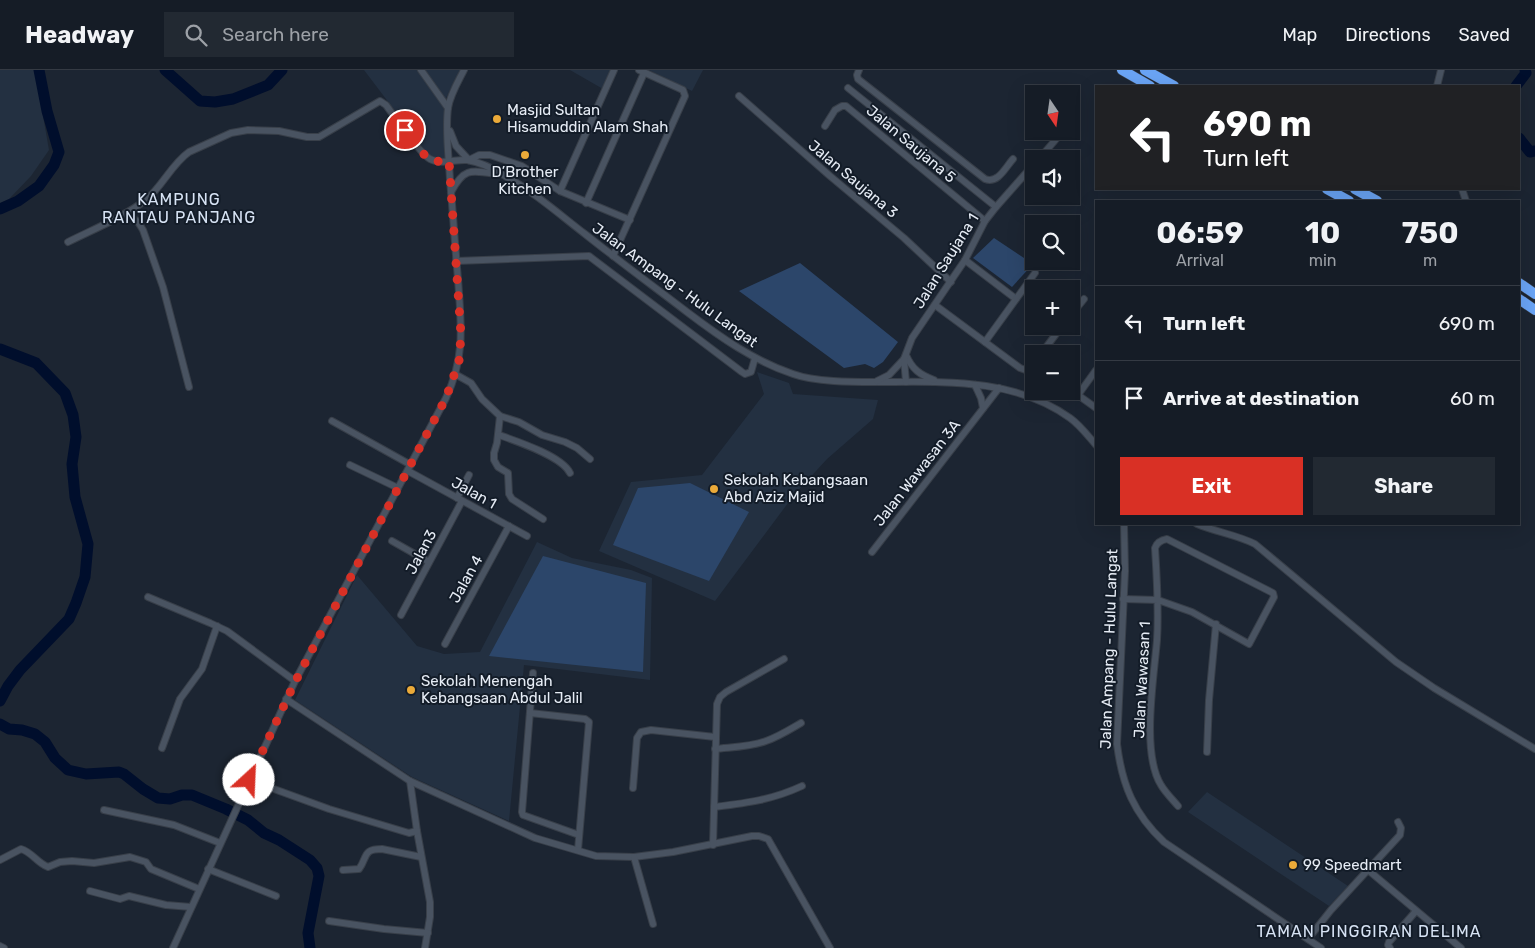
<!DOCTYPE html>
<html lang="en">
<head>
<meta charset="utf-8">
<style>
	:root { --surface:#151c26; --page:#222932; --text:#f1f3f6; --muted:#9da1a7; --line:#343a43; --accent:#d93025 }
	body { margin:0; font-family:Rubik,sans-serif; background:var(--page); color:var(--text); height:100vh; display:flex; flex-direction:column; font-size:19px; white-space:nowrap }
	* { box-sizing:border-box; margin:0 }
	p { font-size:16px; color:var(--muted) }
	.icon { flex:none; width:28px; height:28px; fill:none; stroke:currentColor; stroke-width:2; stroke-linecap:round; stroke-linejoin:round }
	.map { position:relative; flex:1; overflow:hidden }
	.panel { position:absolute; left:1095px; top:130px; width:425px; height:325px; display:flex; flex-direction:column; background:var(--surface); border-radius:0px; box-shadow:0 5px 20px #0002,0 0 0 1px var(--line) }
	.panel>* { flex:none }
	.banner { position:absolute; left:1095px; top:15px; width:425px; height:105px; border-radius:0px; box-shadow:0 5px 20px #0002,0 0 0 1px var(--line); background:#202124; color:#fff; overflow:hidden }
	.needle { width:32px; rotate:167deg }
	.tools { position:absolute; left:1025px; top:15px; display:grid; gap:10px }
	.tools a { display:grid; place-items:center; width:55px; height:55px; border-radius:0px; background:var(--surface); box-shadow:0 5px 20px #0002,0 0 0 1px var(--line); font-size:25px }
	.pin { position:absolute; display:grid; place-items:center; width:42px; height:42px; color:#fff; margin:-21px; border:2px solid #fff; border-radius:50%; box-shadow:0 1px 5px #0007 }
	.me { position:absolute; width:55px; margin:-28px; rotate:25deg; stroke-linejoin:round; filter:drop-shadow(0 0 4px #0008) }
	.turn { display:flex; align-items:center; gap:18px; height:105px; padding:0 25px; font-size:22px }
	.turn .icon { width:65px; height:65px; stroke-width:2.5 }
	.turn b { display:block; font-size:35px; line-height:42px }
	.eta { display:flex; justify-content:space-evenly; align-items:center; height:85px; text-align:center }
	.eta b { font-size:30px; font-weight:700; line-height:35px }
	.action { display:flex; gap:10px; margin-top:auto; padding:10px 25px }
	.action a { flex:1; height:58px; border-radius:0px; background:var(--accent); color:#fff; font-size:20px; font-weight:700; line-height:58px; text-align:center }
	.action a+a { background:var(--page); color:var(--text) }
	ul { padding:0; list-style:none }
	li { display:flex; align-items:center; gap:15px; height:75px; padding:0 25px; border-top:1px solid var(--line) }
	li div { flex:1 }
	li b { display:block; font-size:19px }
	li em { font-style:normal }
	header { display:flex; align-items:center; gap:30px; box-sizing:border-box; height:70px; padding:0 25px; background:var(--surface); border-bottom:1px solid var(--line) }
	header strong { font-size:24px }
	nav { display:flex; gap:28px; margin-inline-start:auto; font-size:18px }
	.search { width:350px; height:45px; background:var(--page); display:flex; align-items:center; gap:12px; box-sizing:border-box; padding:0 18px; border-radius:0px; color:var(--muted); font-size:19px }
	.map>svg:first-child { display:block }
</style>
</head>
<body>
<header>
<strong>Headway</strong>
<div class="search"><svg class="icon" aria-label="search" viewBox="0 0 24 24"><circle cx="10" cy="10" r="6"/><path d="M15 15l6 6"/></svg>Search here</div>
<nav><a>Map</a><a>Directions</a><a>Saved</a></nav>
</header>
<div class="map">
<svg width="1535" height="878" viewBox="0 0 1535 878">
	<rect width="100%" height="100%" fill="#1c2532"/>
	<!-- built -->
	<g fill="#233041">
		<polygon points="0,0 35,0 49,80 31,106 9,129 0,133"/>
		<polygon points="364,0 460,0 446,28 444,40 445,87 434,88 427,83"/>
		<polygon points="570,0 612,0 603,19"/>
		<polygon points="649,0 703,0 692,21"/>
		<polygon points="757,302 789,313 793,324 878,330 873,349 827,389 794,425 715,531 599,481 631,412 702,405 764,324"/>
		<polygon points="537,472 572,488 631,500 652,508 650,610 524,595 509,751 412,707 295,630 357,505 417,576 444,584 480,582"/>
		<polygon points="1207,722 1348,816 1329,836 1188,742"/>
	</g>
	<!-- green -->
	<g fill="#2c466a">
		<polygon points="994,168 1033,194 1012,217 973,188"/>
		<polygon points="800,193 898,272 883,292 874,298 865,294 844,298 739,221"/>
		<polygon points="690,413 749,442 709,511 613,475 638,418"/>
		<polygon points="543,486 646,513 643,602 489,586"/>
	</g>
	<g fill="none" stroke-linecap="round" stroke-linejoin="round">
		<!-- river -->
		<g stroke="#000e2c" stroke-width="11">
			<polyline points="165,0 200,31 215,32 233,29 268,15 282,0"/>
			<polyline points="1516,16 1526,3 1525,0"/>
			<polyline points="1519,68 1530,82 1535,81"/>
			<polyline points="0,139 18,131 39,116 54,95 59,82 47,41 39,0"/>
			<polyline points="0,279 36,293 65,323 73,345 76,367 72,394 75,427 88,474 85,507 76,533 69,549 20,600 8,616 0,631"/>
			<polyline points="0,654 9,659 22,660 35,664 45,672 55,688 68,700 86,704 119,702 124,704 143,719 158,728 170,729 182,725 192,725 226,739 248,750 264,763 279,770 310,790 317,798 319,806 308,863 310,878"/>
		</g>
		<defs>
			<g id="minor">
				<polyline points="421,0 448,38"/>
				<path d="M859,0l-2,5 1,4 127,100c13,5 20,-11 28,-20"/>
				<polyline points="1437,16 1441,0"/>
				<polyline points="848,18 996,137"/>
				<polyline points="739,26 830,106 904,168 951,212"/>
				<polyline points="1071,52 1072,51"/>
				<polyline points="825,56 835,40 842,36 846,36 985,151"/>
				<polyline points="450,61 456,76 469,90"/>
				<polyline points="1039,89 1063,61"/>
				<polyline points="469,90 479,85 490,85 522,96 560,121 630,150"/>
				<polyline points="1462,119 1466,131"/>
				<polyline points="560,121 614,0"/>
				<path d="M451,122c13,-24 19,-22 45,-18"/>
				<polyline points="586,133 644,3"/>
				<polyline points="126,143 138,152 143,160 163,217 189,317"/>
				<path d="M68,172c26,-13 56,-25 79,-43 16,-14 25,-35 42,-47l42,-19 17,-3 31,1 28,6h12l61,-36 6,4c9,12 33,48 44,54 11,6 26,0 37,1 13,2 27,9 38,16 29,16 54,38 80,58 34,27 68,52 102,78 33,25 67,49 106,62 22,8 59,8 82,8 66,0 139,-5 195,36 10,7 18,18 26,27"/>
				<polyline points="613,186 685,26 683,20 639,0"/>
				<polyline points="965,190 1016,229"/>
				<polyline points="456,191 589,186 742,302 745,304 751,302 755,288"/>
				<polyline points="935,235 1020,298 1034,303"/>
				<polyline points="1071,245 1084,229"/>
				<polyline points="985,272 1035,203"/>
				<polyline points="1041,284 1062,256"/>
				<path d="M906,285c6,14 14,20 28,25"/>
				<polyline points="1028,301 1034,293"/>
				<polyline points="455,304 471,313 482,329 500,346 519,352 542,365 565,372 577,378 590,389"/>
				<polyline points="877,311 889,305 904,289"/>
				<polyline points="906,312 904,289 912,268 965,190 985,151 996,137 1034,94"/>
				<polyline points="975,315 981,328 983,338"/>
				<polyline points="1071,320 1096,338"/>
				<polyline points="1078,325 1096,300"/>
				<polyline points="500,346 497,373 494,383 494,390 498,397 508,403 509,424 512,429 543,449"/>
				<polyline points="332,351 411,395"/>
				<path d="M499,365c17,6 63,21 71,38"/>
				<polyline points="350,395 398,418"/>
				<polyline points="408,401 527,466"/>
				<polyline points="457,428 469,405"/>
				<path d="M1124,454l1,47 -8,173c5,41 17,70 47,98l157,106"/>
				<path d="M1197,454c19,8 40,11 58,20l141,118 38,26 101,61"/>
				<polyline points="392,471 429,492"/>
				<polyline points="872,482 999,318"/>
				<polyline points="148,527 210,553 227,561 295,611"/>
				<path d="M1123,529l35,1 34,12 57,32 25,-47 -1,-4 -106,-54c-6,1 -10,3 -12,9 2,31 4,61 2,92 -3,37 -16,113 4,145 4,7 11,14 17,21"/>
				<polyline points="401,545 462,431"/>
				<polyline points="445,574 509,456"/>
				<polyline points="533,603 522,742 523,745 579,765"/>
				<polyline points="286,629 410,711 417,761 430,832 430,847 425,878"/>
				<polyline points="530,643 585,649 589,652 578,780"/>
				<polyline points="162,678 180,629 202,599 217,556"/>
				<path d="M715,679c17,-2 35,-2 51,-8 12,-4 23,-11 35,-18"/>
				<polyline points="1207,682 1209,630 1216,554"/>
				<polyline points="249,710 329,739 409,763 417,761"/>
				<polyline points="410,711 535,768 596,786 634,787 673,782 752,766 759,766 768,769 830,878"/>
				<polyline points="633,718 637,668 641,662 651,660 715,667"/>
				<path d="M714,737c32,-4 58,-7 88,-21"/>
				<polyline points="104,740 174,755 220,773"/>
				<polyline points="713,775 717,634 720,627 726,622 784,589"/>
				<polyline points="634,787 653,854"/>
				<path d="M0,790l21,-11c11,3 16,14 27,18l12,-5 12,-1 22,2 36,-6 16,5 5,7 48,20"/>
				<polyline points="208,799 276,826"/>
				<path d="M343,800l16,-1c9,-12 3,-20 23,-20l39,8"/>
				<polyline points="1368,800 1461,878"/>
				<polyline points="90,821 120,829 129,826 166,835 191,837"/>
				<polyline points="329,851 384,859 428,863"/>
				<polyline points="1308,869 1331,840 1400,765 1401,758 1398,752"/>
				<polyline points="0,876 4,878"/>
				<path d="M173,878l122,-267 151,-283c20,-43 15,-74 12,-119 -3,-33 -5,-66 -8,-99 -1,-23 -5,-48 -2,-72 2,-13 10,-26 16,-38"/>
				<polyline points="1390,878 1388,875 1389,872 1416,841"/>
			</g>
			<g id="highway">
				<polyline points="1122,0 1150,16"/>
				<polyline points="1145,0 1174,16"/>
				<polyline points="1327,119 1349,131"/>
				<polyline points="1355,119 1377,131"/>
				<polyline points="1519,213 1535,224"/>
				<polyline points="1519,229 1535,240"/>
			</g>
		</defs>
		<!-- minor casing -->
		<use href="#minor" stroke="#383f49" stroke-width="8"/>
		<!-- highway casing -->
		<use href="#highway" stroke="#383f49" stroke-width="11"/>
		<!-- minor -->
		<use href="#minor" stroke="#495361" stroke-width="6"/>
		<!-- highway -->
		<use href="#highway" stroke="#6aa4f5" stroke-width="10"/>
	</g>
	<g fill="none" stroke-linecap="round" stroke-linejoin="round">
		<!-- route -->
		<path stroke="#d93025" stroke-width="9" stroke-dasharray="0 16.2" d="M249,710l46,-98 151,-284 13,-37 2,-26 -12,-174c-4,0 -9,1 -13,0 -13,-2 -23,-21 -31,-31"/>
	</g>
	<!-- markers -->
	<g fill="#ebaa39" stroke="#131c28" stroke-width="2">
		<circle cx="497" cy="49" r="5"/>
		<circle cx="525" cy="85" r="5"/>
		<circle cx="714" cy="419" r="5"/>
		<circle cx="411" cy="620" r="5"/>
		<circle cx="1293" cy="795" r="5"/>
	</g>
	<g text-anchor="middle" stroke-width="4" stroke-linejoin="round" paint-order="stroke">
		<!-- poi labels -->
		<g font-size="15" fill="#e6ecf5" stroke="#131c28" text-anchor="start">
			<text x="507" y="45">Masjid Sultan<tspan x="507" dy="17">Hisamuddin Alam Shah</tspan></text>
			<text x="525" y="107" text-anchor="middle">D’Brother<tspan x="525" dy="17">Kitchen</tspan></text>
			<text x="724" y="415">Sekolah Kebangsaan<tspan x="724" dy="17">Abd Aziz Majid</tspan></text>
			<text x="421" y="616">Sekolah Menengah<tspan x="421" dy="17">Kebangsaan Abdul Jalil</tspan></text>
			<text x="1303" y="800">99 Speedmart</text>
		</g>
		<!-- street labels -->
		<g font-size="15" fill="#e6ecf5" stroke="#131c28">
			<text transform="translate(911 74) rotate(40)" y="5">Jalan Saujana 5</text>
			<text transform="translate(853 109) rotate(40)" y="5">Jalan Saujana 3</text>
			<text transform="translate(946 191) rotate(-58)" y="5">Jalan Saujana 1</text>
			<text transform="translate(675 215) rotate(36)" y="5">Jalan Ampang - Hulu Langat</text>
			<text transform="translate(917 403) rotate(-52)" y="5">Jalan Wawasan 3A</text>
			<text transform="translate(474 423) rotate(29)" y="5">Jalan 1</text>
			<text transform="translate(421 482) rotate(-62)" y="5">Jalan3</text>
			<text transform="translate(466 509) rotate(-61)" y="5">Jalan 4</text>
			<text transform="translate(1109 579) rotate(-88)" y="5">Jalan Ampang - Hulu Langat</text>
			<text transform="translate(1142 610) rotate(-87)" y="5">Jalan Wawasan 1</text>
		</g>
		<!-- neighbourhood labels -->
		<g font-size="16" letter-spacing="1" fill="#d7e3f4" stroke="#131c28">
			<text x="179" y="135">KAMPUNG<tspan x="179" dy="18">RANTAU PANJANG</tspan></text>
			<text x="1369" y="867">TAMAN PINGGIRAN DELIMA</text>
		</g>
	</g>
</svg>
<div class="tools">
<a><svg class="needle" viewBox="-14 -14 28 28"><path d="M0-13l5 13h-10z" fill="#e53935"/><path d="M0 13l5-13h-10z" fill="#9da1a7"/></svg></a>
<a><svg class="icon" aria-label="sound" viewBox="0 0 24 24"><path d="M4 9h4l5-4v14l-5-4H4zM17 9q2 3 0 6"/></svg></a>
<a><svg class="icon" aria-label="search" viewBox="0 0 24 24"><circle cx="10" cy="10" r="6"/><path d="M15 15l6 6"/></svg></a>
<a>+</a>
<a>−</a>
</div>
<div class="pin" style="left:405px;top:60px;background:#d93025"><svg class="icon" aria-label="arrive" viewBox="0 0 24 24"><path d="M6 21V4h12l-3 4 3 4H6"/></svg></div>
<svg class="me" style="left:249px;top:710px" viewBox="-20 -20 40 40"><circle r="19" fill="#fff"/><path d="M0-13L10 11 0 6-10 11z" fill="#d93025"/></svg>
<div class="banner">
<div class="turn"><svg class="icon" aria-label="left" viewBox="0 0 24 24"><path d="M17 20v-9H6M10 6l-5 5 5 5"/></svg><div><b>690 m</b>Turn left</div></div>
</div>
<section class="panel">
<div class="eta">
<div><b>06:59</b><p>Arrival</p></div>
<div><b>10</b><p>min</p></div>
<div><b>750</b><p>m</p></div>
</div>
<ul>
<li><svg class="icon" aria-label="left" viewBox="0 0 24 24"><path d="M17 20v-9H6M10 6l-5 5 5 5"/></svg><div><b>Turn left</b></div><em>690 m</em></li>
<li><svg class="icon" aria-label="arrive" viewBox="0 0 24 24"><path d="M6 21V4h12l-3 4 3 4H6"/></svg><div><b>Arrive at destination</b></div><em>60 m</em></li>
</ul>
<div class="action"><a>Exit</a><a>Share</a></div>
</section>
</div>
</body>
</html>
